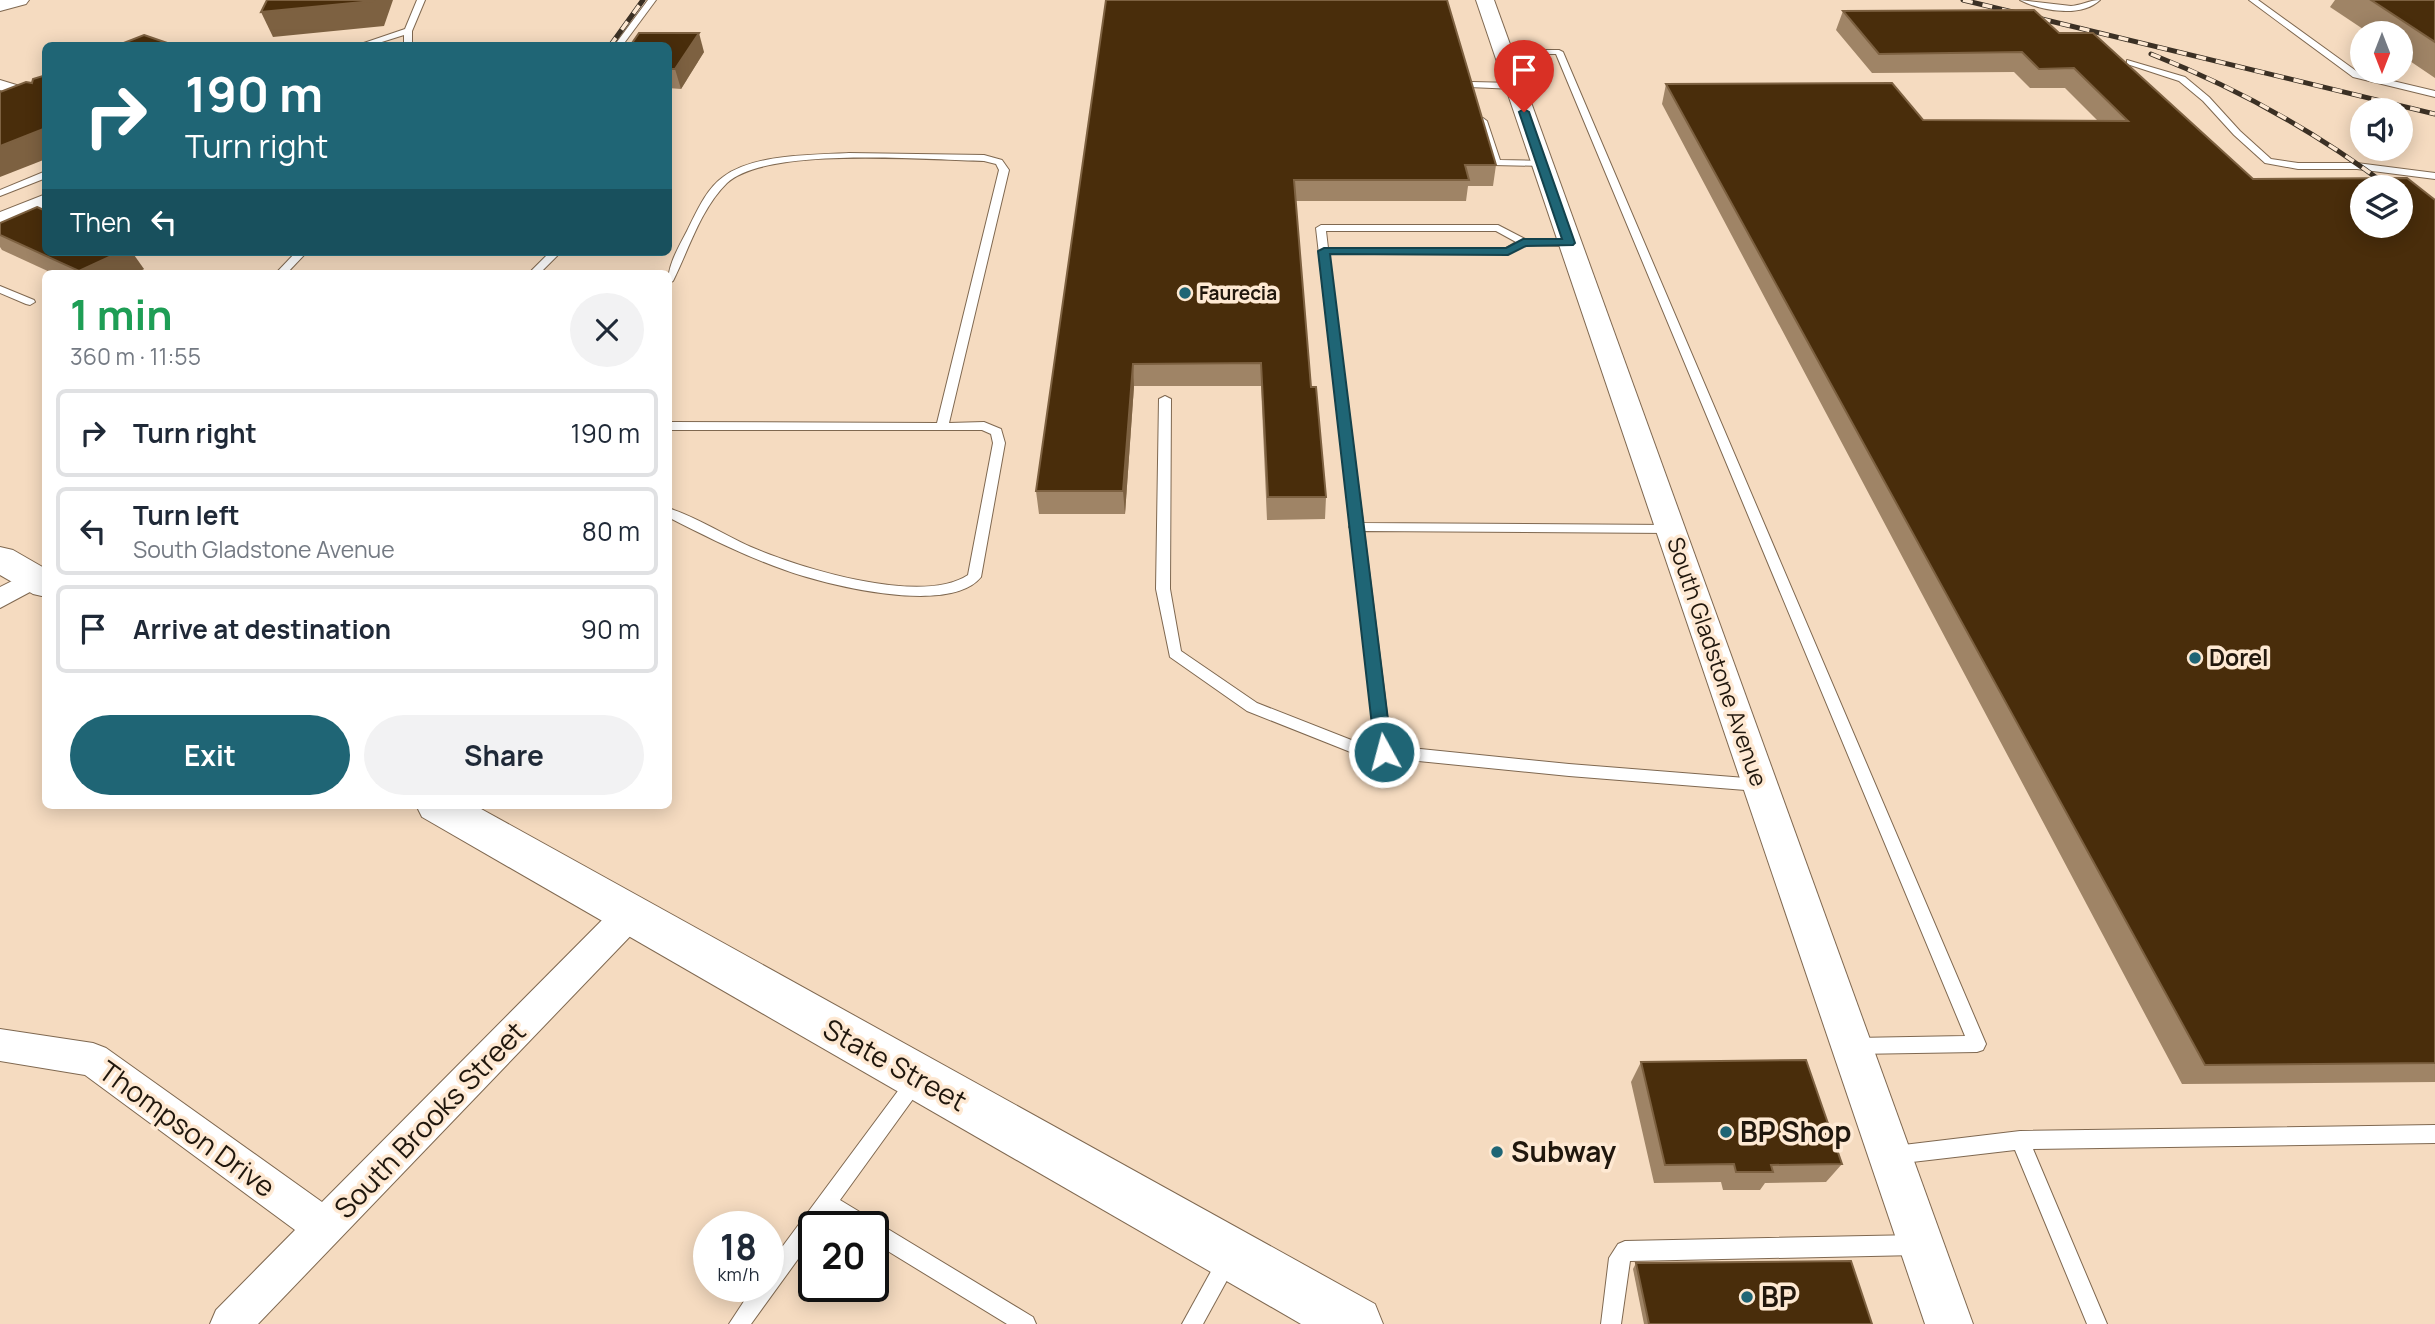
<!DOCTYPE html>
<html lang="en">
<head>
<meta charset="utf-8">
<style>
	:root { --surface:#fff; --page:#f2f2f3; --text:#1f2937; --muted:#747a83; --line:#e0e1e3; --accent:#1f6575 }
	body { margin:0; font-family:Manrope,sans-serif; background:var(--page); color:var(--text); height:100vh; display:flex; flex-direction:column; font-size:26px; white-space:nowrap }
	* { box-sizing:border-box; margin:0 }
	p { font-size:23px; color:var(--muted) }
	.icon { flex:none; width:38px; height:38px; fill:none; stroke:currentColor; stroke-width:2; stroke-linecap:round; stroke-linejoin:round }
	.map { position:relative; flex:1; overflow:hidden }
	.panel { position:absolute; left:42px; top:270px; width:630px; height:539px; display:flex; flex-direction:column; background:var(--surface); border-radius:10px; box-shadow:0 4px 18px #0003 }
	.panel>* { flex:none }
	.guide { position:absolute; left:42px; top:42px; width:630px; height:214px; border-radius:10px; box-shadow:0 4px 18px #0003; background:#1f6575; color:#fff; overflow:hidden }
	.needle { width:46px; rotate:180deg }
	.buttons { position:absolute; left:2350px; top:21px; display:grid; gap:14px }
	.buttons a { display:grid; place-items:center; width:63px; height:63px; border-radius:50%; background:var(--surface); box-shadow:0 4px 18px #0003; font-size:35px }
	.speed { position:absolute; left:693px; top:1211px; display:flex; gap:14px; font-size:35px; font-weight:700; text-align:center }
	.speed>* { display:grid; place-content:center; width:91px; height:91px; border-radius:50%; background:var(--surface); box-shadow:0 4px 18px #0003; line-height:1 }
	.speed small { font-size:18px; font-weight:400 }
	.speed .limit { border:4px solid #111; border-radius:10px; background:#fff; color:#111 }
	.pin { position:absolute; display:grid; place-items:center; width:60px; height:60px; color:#fff; margin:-72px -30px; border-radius:50% 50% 50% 0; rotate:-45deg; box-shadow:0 0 7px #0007 }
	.pin .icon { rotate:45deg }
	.me { position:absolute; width:77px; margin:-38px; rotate:353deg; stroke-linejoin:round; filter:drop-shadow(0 0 5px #0008) }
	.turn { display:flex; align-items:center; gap:24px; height:147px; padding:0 28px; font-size:32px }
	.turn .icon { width:91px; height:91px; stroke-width:2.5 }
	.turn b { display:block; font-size:49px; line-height:60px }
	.then { display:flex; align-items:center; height:66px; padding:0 28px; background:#0003; gap:14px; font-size:26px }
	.round { display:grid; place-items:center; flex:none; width:74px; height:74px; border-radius:37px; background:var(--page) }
	.headline { display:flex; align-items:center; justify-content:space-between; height:119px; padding:0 28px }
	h1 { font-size:42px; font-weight:700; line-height:52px; color:#1e9e55 }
	.primary-button { display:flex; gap:14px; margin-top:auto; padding:14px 28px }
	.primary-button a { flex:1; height:80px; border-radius:42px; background:var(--accent); color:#fff; font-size:28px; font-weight:700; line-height:80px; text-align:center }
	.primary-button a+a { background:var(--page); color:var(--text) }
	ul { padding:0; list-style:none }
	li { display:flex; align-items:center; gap:21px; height:88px; margin:0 14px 10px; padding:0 14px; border:4px solid var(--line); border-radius:10px }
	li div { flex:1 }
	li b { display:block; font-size:26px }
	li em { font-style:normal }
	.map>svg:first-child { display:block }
</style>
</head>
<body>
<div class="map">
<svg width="2435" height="1324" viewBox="0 0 2435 1324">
	<rect width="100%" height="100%" fill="#f5dbc0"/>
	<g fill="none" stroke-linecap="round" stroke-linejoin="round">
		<defs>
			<g id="service">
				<polygon points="417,0 425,0 412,31 412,46 404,46 404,35 369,46 355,46 405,29"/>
				<polygon points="648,0 656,0 622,46 614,46"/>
				<path d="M2020,0l51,6c11,-1 19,-6 29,-6 -19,18 -59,11 -80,0z"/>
				<polygon points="2249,0 2258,0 2359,73 2435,91 2435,97 2353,77"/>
				<polygon points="1500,50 1559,50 1563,52 1986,1044 1983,1050 1977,1052 1855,1054 1849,1052 1846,1046 1849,1040 1855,1038 1965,1036 1556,54 1500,54"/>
				<polygon points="2127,60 2185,77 2209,97 2240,131 2271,159 2298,163 2357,163 2435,173 2435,179 2357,169 2298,169 2265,163 2234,135 2203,101 2179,81 2127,64"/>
				<polygon points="1472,82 1515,83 1519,86 1515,89 1469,87 1469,83"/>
				<polygon points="1483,118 1487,121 1500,160 1542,161 1545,162 1545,166 1493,165 1479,121"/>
				<path d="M849,153l135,2 18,5 7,10 -60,253 35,-1 17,7 4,14 -24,134c-31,39 -155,8 -196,-7 -40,-14 -78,-33 -117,-53v-9c29,9 56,27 83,39 49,21 170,59 217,28l25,-132 -2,-9 -9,-4h-314v-8l269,1 62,-253 -3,-6 -12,-3c-56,-1 -217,-15 -257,22 -26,25 -38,66 -54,98l-5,3c0,-19 9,-34 19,-53 9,-18 19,-42 36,-54 30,-23 89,-22 126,-24z"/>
				<polygon points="46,171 46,178 0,196 0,190"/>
				<path d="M1321,225h177l27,14 44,1 5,3 -5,3 -44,-1 -17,9h-179l34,269 307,2 6,4 -6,4 -306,-2 27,215 178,18 189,15 5,2 3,4 -3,4 -5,2 -189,-15 -211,-21 -111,-44 -77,-54 -14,-68 3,-190 6,-3 6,3 -1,190 11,62 76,52 102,40 17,2 -25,-215 -2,-3 1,-3 -34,-296zM1326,231h170l20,11 -10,6h-178z"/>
				<polygon points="296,252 307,252 287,273 276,273"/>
				<polygon points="550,252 561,252 540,273 529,273"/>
				<polygon points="0,286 34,300 35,302 30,305 26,304 0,293"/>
				<polygon points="915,1073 921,1076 924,1082 921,1088 840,1200 1033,1317 1036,1324 1007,1324 873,1242 873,1227 848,1227 829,1215 821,1227 814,1227 814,1237 751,1324 729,1324 754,1286 768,1286 768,1266 909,1076"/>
				<polygon points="2435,1125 2435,1143 2033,1149 2107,1324 2087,1324 2015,1150 1895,1164 1888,1162 1886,1155 1888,1148 1895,1146 2020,1131"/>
				<polygon points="1917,1235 1924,1238 1927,1245 1924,1252 1917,1255 1630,1261 1621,1324 1601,1324 1609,1258 1618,1244 1625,1241"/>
				<polygon points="1227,1252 1234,1255 1237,1262 1203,1324 1182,1324 1220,1255"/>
			</g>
			<g id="minor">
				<polygon points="0,80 46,94 46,105 0,90"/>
				<polygon points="46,194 46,207 0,225 0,212"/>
				<polygon points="34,570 43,573 46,576 43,585 0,608 0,587"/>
				<polygon points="629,901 641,905 645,915 641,925 258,1324 210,1324 216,1310 295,1230 85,1075 0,1061 0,1029 93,1043 106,1048 322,1202 617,905"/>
			</g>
			<g id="tertiary">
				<polygon points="0,0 29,0 26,4 0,11"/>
				<polygon points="1476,0 1494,0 1973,1324 1925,1324"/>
			</g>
			<g id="trunk">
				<polygon points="0,547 13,550 46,569 46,597 33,594 0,575"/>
				<polygon points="416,805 474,805 1375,1304 1383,1324 1301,1324 422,817"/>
			</g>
		</defs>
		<!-- service casing -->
		<use href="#service" stroke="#7f6850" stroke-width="2"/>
		<!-- minor casing -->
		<use href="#minor" stroke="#7f6850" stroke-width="2"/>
		<!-- tertiary casing -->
		<use href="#tertiary" stroke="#7f6850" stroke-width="2"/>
		<!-- trunk casing -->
		<use href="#trunk" stroke="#7f6850" stroke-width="2"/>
		<!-- service -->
		<use href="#service" fill="#fff" fill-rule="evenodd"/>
		<!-- minor -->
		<use href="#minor" fill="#fff" fill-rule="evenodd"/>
		<!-- tertiary -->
		<use href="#tertiary" fill="#fff" fill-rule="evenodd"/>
		<!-- trunk -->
		<use href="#trunk" fill="#fff" fill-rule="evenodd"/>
		<defs>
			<g id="rail">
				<polyline points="1963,0 2435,114"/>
				<polyline points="610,46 643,0"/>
				<path d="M2151,54c86,34 164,77 238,133"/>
			</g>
		</defs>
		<!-- rail casing -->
		<use href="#rail" stroke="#3b3024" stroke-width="5"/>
		<!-- rail -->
		<use href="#rail" stroke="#fee9d3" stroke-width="3.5" stroke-dasharray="10" stroke-linecap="butt"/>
	</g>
	<!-- wall -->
	<g fill="#9f8466">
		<polygon points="1106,0 1496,165 1493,186 1468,186 1466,201 1295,201 1311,387 1326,497 1325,519 1267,520 1261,386 1134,386 1125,514 1039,514 1036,491"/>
		<polygon points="2335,0 2435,0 2435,78 2401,55 2401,33 2369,33 2330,7"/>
		<polygon points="1843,11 2059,33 2253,179 2435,200 2435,1082 2182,1084 1662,104 1666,84 1923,120 2098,121 2065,88 2030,88 2014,72 1872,73 1836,30"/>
		<polygon points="668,46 704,52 681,89 668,88"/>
		<polygon points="0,223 144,269 136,273 52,273 2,250 0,247"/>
		<polygon points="1641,1062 1842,1164 1826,1182 1765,1183 1760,1190 1723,1190 1721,1182 1654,1183 1631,1082"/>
		<polygon points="1636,1263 1872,1324 1644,1324 1633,1269"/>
	</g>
	<!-- shaded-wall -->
	<g fill="#7d6141">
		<polygon points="374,0 393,0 384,26 273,37 261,12"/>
		<polygon points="699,33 704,52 681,89 675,69"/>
		<polygon points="46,128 46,159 0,177 0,146"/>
		<polygon points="120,252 132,252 144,269 136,273 80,273 79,271"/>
		<polygon points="1133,364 1134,386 1125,514 1123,491"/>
	</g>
	<!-- building -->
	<g fill="#492d0b" stroke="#7d6141" stroke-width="2" fill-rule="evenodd">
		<polygon points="267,0 374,0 373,1 261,12"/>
		<polygon points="1106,0 1447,0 1496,165 1465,165 1469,180 1294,180 1311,387 1316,387 1326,497 1268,497 1261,363 1133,364 1123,491 1036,491"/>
		<polygon points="2371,0 2435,0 2435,42"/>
		<path d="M2034,10l25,23h34l160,146 154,-1 28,22v863l-230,2 -539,-981 226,-1 31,37 205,1 -54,-53 -35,1 -17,-17 -143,2 -36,-43zM2362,187h39v39h-39z"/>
		<polygon points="639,33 699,33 675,69 668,69 668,46 630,46"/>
		<polygon points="144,35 176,46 116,46"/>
		<polygon points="46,75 46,128 0,146 0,92 26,82 32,83 33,79"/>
		<polygon points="37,207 46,211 46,252 120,252 79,271 0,235 0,223"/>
		<polygon points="1806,1060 1842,1164 1771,1165 1773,1172 1736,1172 1734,1164 1665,1165 1641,1062"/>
		<polygon points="1851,1261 1872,1324 1649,1324 1636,1263"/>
	</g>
	<!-- route -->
	<polygon fill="#1f6575" stroke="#14424c" stroke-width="2" points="1524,109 1529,112 1575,243 1573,245 1526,246 1508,255 1330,254 1392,752 1390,757 1378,757 1375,752 1318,251 1324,248 1506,248 1523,239 1562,239 1519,112"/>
	<!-- markers -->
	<g fill="#1f6575" stroke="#fee9d3" stroke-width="2.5">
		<circle cx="1185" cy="293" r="7"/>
		<circle cx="2195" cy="658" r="7"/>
		<circle cx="1726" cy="1132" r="7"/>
		<circle cx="1497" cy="1152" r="7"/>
		<circle cx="1747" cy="1297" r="7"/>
	</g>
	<g text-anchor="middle" stroke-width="7" stroke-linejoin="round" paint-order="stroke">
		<!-- far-poi labels -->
		<g font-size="19" font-weight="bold" fill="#20170d" stroke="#fee9d3" text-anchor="start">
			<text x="1199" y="300">Faurecia</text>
		</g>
		<!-- poi labels -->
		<g font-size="23" font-weight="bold" fill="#20170d" stroke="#fee9d3" text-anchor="start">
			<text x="2209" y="666">Dorel</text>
		</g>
		<!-- street labels -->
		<g font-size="23" fill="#20170d" stroke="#fee9d3">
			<text transform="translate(1717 662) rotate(71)" y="8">South Gladstone Avenue</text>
		</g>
		<!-- near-street labels -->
		<g font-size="28" fill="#20170d" stroke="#fee9d3">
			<text transform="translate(895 1065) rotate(29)" y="10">State Street</text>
			<text transform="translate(430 1120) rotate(-46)" y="10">South Brooks Street</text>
			<text transform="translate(187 1129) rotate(36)" y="10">Thompson Drive</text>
		</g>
		<!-- near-poi labels -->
		<g font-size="28" font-weight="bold" fill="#20170d" stroke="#fee9d3" text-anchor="start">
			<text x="1740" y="1142">BP Shop</text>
			<text x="1511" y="1162">Subway</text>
			<text x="1761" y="1307">BP</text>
		</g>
	</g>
</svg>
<div class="buttons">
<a><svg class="needle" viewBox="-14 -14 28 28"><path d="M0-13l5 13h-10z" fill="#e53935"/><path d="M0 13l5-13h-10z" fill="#747a83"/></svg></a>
<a><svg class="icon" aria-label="sound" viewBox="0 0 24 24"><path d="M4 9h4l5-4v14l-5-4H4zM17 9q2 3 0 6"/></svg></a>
<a><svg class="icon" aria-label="layers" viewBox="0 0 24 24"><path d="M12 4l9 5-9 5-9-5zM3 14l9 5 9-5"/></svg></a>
</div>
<div class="speed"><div>18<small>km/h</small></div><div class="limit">20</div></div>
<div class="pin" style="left:1524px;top:112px;background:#d93025"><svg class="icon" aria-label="arrive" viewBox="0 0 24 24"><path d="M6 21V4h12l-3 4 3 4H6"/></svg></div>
<svg class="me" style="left:1384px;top:752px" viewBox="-20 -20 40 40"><circle r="17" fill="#1f6575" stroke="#fff" stroke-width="3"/><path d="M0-11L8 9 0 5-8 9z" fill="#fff"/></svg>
<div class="guide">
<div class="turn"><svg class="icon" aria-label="right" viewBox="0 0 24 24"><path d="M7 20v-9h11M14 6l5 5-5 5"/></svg><div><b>190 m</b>Turn right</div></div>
<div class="then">Then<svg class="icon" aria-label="left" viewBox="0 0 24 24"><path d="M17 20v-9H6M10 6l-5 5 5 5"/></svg></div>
</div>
<section class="panel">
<div class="headline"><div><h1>1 min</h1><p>360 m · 11:55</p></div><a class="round"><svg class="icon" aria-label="close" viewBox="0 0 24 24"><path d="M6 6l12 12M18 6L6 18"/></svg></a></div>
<ul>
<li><svg class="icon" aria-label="right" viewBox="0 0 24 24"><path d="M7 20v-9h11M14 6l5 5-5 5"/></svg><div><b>Turn right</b></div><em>190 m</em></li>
<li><svg class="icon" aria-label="left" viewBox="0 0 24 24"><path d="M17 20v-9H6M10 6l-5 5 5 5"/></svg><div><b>Turn left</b><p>South Gladstone Avenue</p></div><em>80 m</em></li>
<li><svg class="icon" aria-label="arrive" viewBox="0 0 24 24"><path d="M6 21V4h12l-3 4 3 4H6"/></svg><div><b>Arrive at destination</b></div><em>90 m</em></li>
</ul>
<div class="primary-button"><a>Exit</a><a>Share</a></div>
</section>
</div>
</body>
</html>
